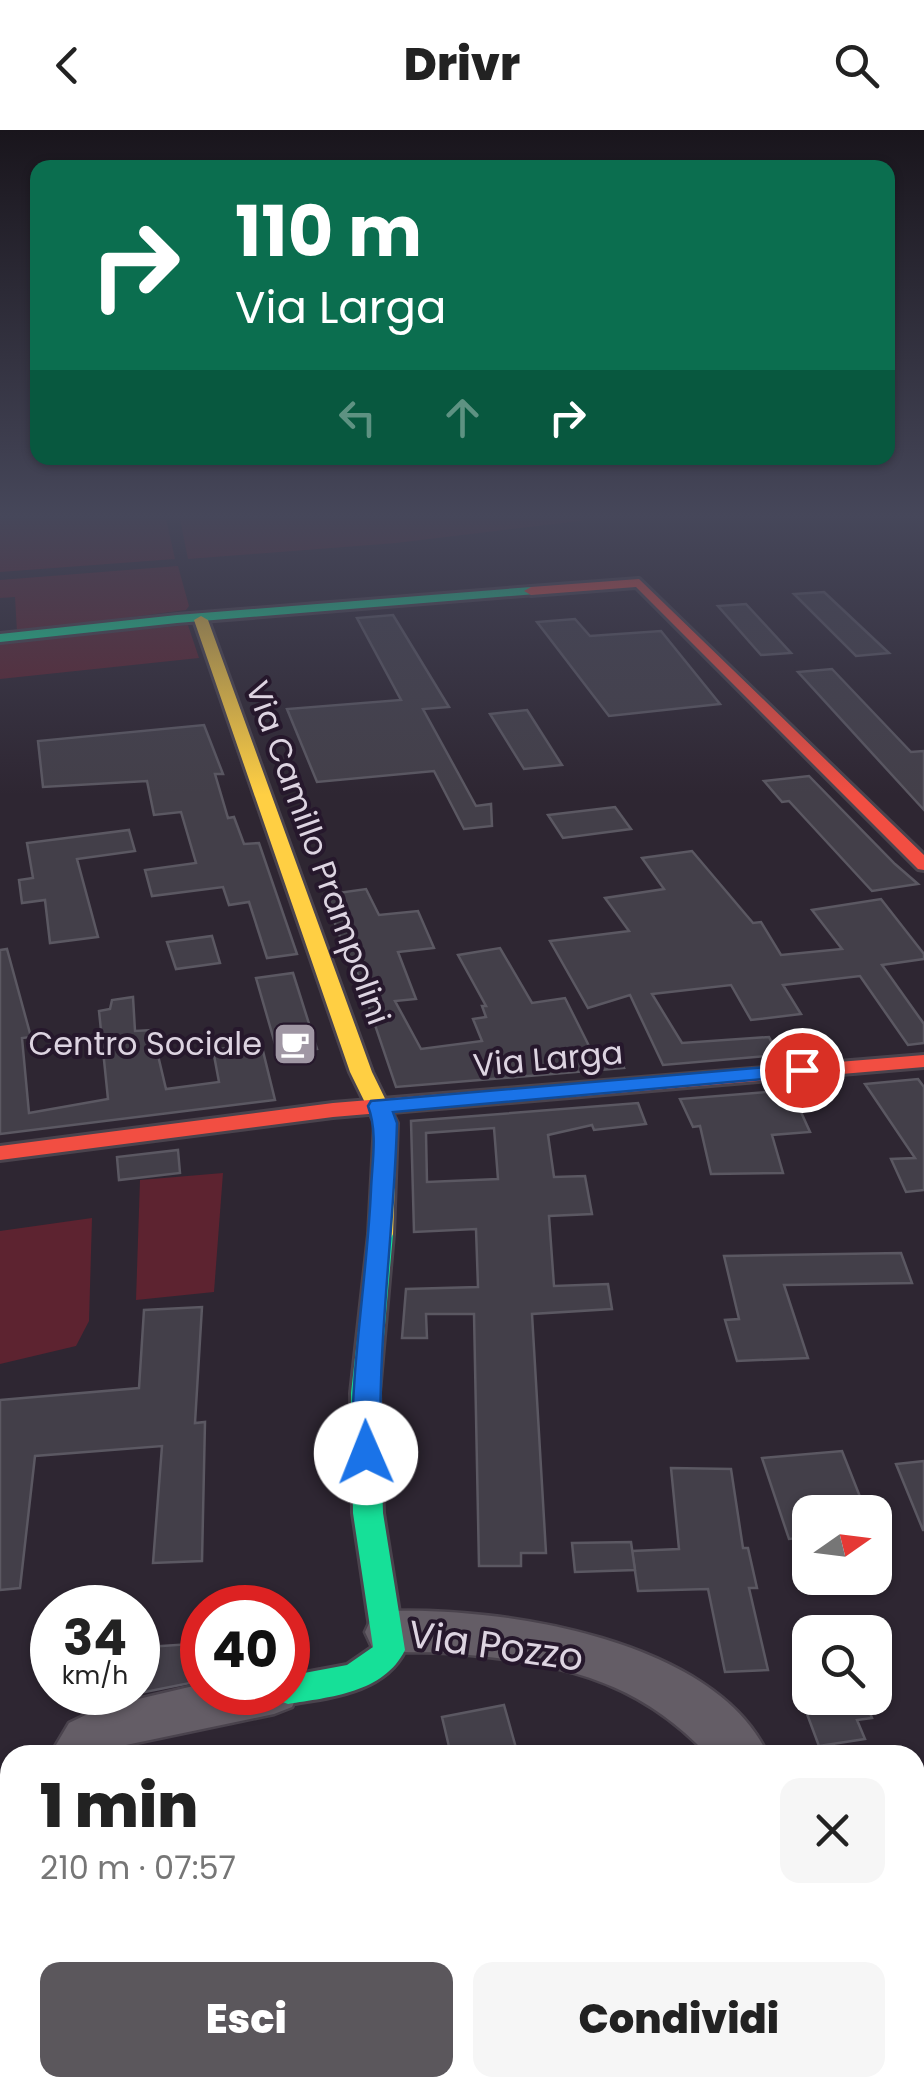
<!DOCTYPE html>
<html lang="it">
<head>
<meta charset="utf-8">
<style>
	:root { --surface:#fff; --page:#f6f6f6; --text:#222; --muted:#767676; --accent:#5b575c }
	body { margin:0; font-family:Poppins,sans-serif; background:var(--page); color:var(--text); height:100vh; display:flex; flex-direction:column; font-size:38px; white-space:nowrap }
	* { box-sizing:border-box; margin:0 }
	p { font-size:32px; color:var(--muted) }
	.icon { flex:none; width:55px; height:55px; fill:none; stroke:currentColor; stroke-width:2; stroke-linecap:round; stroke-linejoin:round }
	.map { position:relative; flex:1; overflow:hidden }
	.panel { position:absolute; left:0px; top:1615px; width:925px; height:352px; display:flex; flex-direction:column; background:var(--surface); border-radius:30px 30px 0 0; box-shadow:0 2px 8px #0004 }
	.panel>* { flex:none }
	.guide { position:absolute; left:30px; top:30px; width:865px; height:305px; border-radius:20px; box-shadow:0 2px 8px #0004; background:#0b6e4f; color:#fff; overflow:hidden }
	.needle { width:65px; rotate:76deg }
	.fabs { position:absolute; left:792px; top:1365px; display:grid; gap:20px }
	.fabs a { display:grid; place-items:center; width:100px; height:100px; border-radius:20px; background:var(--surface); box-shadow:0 2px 8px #0004; font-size:50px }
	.speed { position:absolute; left:30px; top:1455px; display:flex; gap:20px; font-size:50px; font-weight:700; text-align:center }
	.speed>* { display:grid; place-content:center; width:130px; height:130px; border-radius:50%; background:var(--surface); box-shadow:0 2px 8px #0004; line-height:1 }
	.speed small { font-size:25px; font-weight:400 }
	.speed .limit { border:15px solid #d22; background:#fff; color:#111 }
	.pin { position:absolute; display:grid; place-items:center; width:85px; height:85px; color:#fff; margin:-42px; border:5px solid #fff; border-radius:50%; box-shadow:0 2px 10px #0007 }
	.me { position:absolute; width:110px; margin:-55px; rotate:359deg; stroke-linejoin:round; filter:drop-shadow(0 0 8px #0008) }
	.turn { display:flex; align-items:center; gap:35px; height:210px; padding:0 40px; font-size:45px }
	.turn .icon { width:130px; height:130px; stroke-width:2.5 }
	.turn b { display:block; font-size:70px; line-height:85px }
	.lanes { display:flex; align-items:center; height:95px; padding:0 40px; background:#0003; justify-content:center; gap:50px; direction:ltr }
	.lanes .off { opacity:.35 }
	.round { display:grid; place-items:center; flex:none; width:105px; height:105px; border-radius:20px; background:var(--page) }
	.head { display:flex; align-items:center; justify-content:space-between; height:170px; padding:0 40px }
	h1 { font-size:60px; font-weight:800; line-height:75px }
	.button { display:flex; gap:20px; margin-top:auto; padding:20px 40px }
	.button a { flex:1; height:115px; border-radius:20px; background:var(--accent); color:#fff; font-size:40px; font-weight:800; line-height:115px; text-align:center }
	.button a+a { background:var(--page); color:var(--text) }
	header { display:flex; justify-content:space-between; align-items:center; height:130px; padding:0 40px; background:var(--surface); font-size:45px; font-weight:800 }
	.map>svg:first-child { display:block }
</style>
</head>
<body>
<header><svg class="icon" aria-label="back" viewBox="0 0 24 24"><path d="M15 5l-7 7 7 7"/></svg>Drivr<svg class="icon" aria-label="search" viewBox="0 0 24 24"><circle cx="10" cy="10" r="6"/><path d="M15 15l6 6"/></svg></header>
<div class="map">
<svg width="924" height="1966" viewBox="0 0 924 1966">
	<rect width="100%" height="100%" fill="#2e2632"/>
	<!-- green -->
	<g fill="#5d2330">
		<polygon points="0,389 166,389 175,429 0,442"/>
		<polygon points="180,389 596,389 396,413 188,429"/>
		<polygon points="178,436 189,476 186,480 17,502 15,467 0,468 0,450"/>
		<polygon points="188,495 199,528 0,549 0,513"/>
		<polygon points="223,1043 214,1162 136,1170 140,1050"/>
		<polygon points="92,1088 89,1191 76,1216 0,1234 0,1101"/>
		<polygon points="509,1958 660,1958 663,1966 511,1966"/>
	</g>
	<!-- building -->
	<g fill="#433f49" stroke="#5b5862" stroke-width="2.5" fill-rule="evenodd">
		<polygon points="824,462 889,523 856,526 794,464"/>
		<polygon points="746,474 791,523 761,525 718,476"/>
		<polygon points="393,485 449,577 423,579 476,676 491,674 492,696 464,699 434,641 317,652 287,579 401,570 357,488"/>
		<polygon points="575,489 590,506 661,501 720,574 609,586 537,492"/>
		<polygon points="832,539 911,622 924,621 924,680 798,542"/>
		<polygon points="527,580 562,635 524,639 490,584"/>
		<polygon points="204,595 223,644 215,644 228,688 234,687 244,714 259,713 297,824 267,828 249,772 229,775 223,757 152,766 145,740 196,733 181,682 154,685 147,651 43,657 38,611"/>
		<polygon points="809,646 895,734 918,754 872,761 789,671 782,672 764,651"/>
		<polygon points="615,677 631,699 563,708 548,685"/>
		<polygon points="129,700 135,721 77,729 98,807 50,813 45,770 22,773 19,750 33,748 27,713"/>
		<polygon points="692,721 753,793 761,792 781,825 842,819 812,780 881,769 924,824 924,829 882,835 924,894 924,913 908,915 860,846 783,855 801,884 751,890 731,855 652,864 682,913 769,907 778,925 663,935 630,865 588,878 550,811 629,801 605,768 664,759 642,728"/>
		<polygon points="366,759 379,785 418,781 434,818 398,822 416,869 395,871 421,919 482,911 473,889 486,887 482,876 486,876 458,825 500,818 532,873 565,868 598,934 621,932 624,938 396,957 353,830 349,830 324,765"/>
		<polygon points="212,806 220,833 176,839 167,812"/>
		<polygon points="7,819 31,907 22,908 29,983 108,969 99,881 110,879 112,870 133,867 135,901 152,900 166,959 219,952 213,920 261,913 275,970 0,1004 0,820"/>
		<polygon points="293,843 317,919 278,924 256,848"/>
		<polygon points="918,949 924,957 924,1060 906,1062 891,1029 915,1028 865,954"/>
		<polygon points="791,960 810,1002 772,1005 783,1043 711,1044 700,996 693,997 680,969"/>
		<path d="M638,973l8,21 -52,6 -2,-5 -44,10 6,42 31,-1 7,38 -43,2 5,70 54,-2 4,25 -80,5 14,239h-25v13h-42l-5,-252h-48l1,24h-25l4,-49 72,-2 -2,-58 -62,3 -3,-111zM494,998l4,51 -71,3 -1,-49z"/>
		<polygon points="178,1020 180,1043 119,1050 117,1027"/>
		<polygon points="901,1123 912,1153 784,1155 808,1228 737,1231 725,1190 739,1189 724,1126"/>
		<polygon points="202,1177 195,1293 205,1292 202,1431 153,1433 162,1316 35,1326 20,1458 0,1460 0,1270 139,1258 144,1180"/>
		<polygon points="842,1321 866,1382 810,1382 810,1407 789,1409 762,1328"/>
		<polygon points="924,1331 924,1400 923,1400 896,1334"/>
		<polygon points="671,1338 731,1339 743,1418 748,1418 757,1458 749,1458 768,1540 725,1542 708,1459 638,1461 632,1421 679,1419"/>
		<polygon points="631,1412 635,1440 575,1442 572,1413"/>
		<polygon points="191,1514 190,1553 145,1562 147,1517"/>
		<polygon points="801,1568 864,1568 872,1588 857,1590 865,1609 819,1616"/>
		<polygon points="504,1575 518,1625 451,1625 442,1587"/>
	</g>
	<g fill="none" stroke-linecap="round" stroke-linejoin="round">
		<defs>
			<g id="street">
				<path d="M389,1481c113,-4 326,28 379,144h-60c-74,-79 -155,-93 -260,-102 -26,-2 -52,2 -76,-6l-7,-15 7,-15z"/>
				<polygon points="288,1545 299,1562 292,1577 274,1584 126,1615 106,1625 50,1625 69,1593 100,1578 202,1554 202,1562 288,1562"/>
				<polygon points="924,1821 924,1879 915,1880 915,1822"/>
				<polygon points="915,1896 924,1900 924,1966 901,1966 898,1958 915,1958"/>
				<polygon points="19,1958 80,1958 81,1966 19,1966"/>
			</g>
			<g id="fast">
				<polygon points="531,457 538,461 536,464 177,493 0,512 0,504 177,485"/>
				<path d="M381,1096l12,8 -14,159 4,120 22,137c-21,43 -75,47 -117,54l-11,-4 -4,-8h15v-16l59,-11 26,-18 -20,-134 -2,-120 18,-159z"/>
			</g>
			<polygon id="slow" points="201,486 208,490 372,942 397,993 393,1104 390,1110 372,1110 369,1104 375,993 350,942 194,490"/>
			<g id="jam">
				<polygon points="639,449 924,725 924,740 918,739 636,457 531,465 524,461 531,457"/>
				<polygon points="924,925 924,937 333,987 0,1030 0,1016 333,973"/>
			</g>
		</defs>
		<!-- street casing -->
		<use href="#street" stroke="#4a434d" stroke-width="5"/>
		<!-- fast casing -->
		<use href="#fast" stroke="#4a434d" stroke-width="6"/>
		<!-- slow casing -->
		<use href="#slow" stroke="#4a434d" stroke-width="6"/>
		<!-- jam casing -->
		<use href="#jam" stroke="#4a434d" stroke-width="6"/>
		<!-- street -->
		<use href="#street" fill="#645d66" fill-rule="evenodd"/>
		<!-- fast -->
		<use href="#fast" fill="#16e098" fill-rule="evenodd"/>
		<!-- slow -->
		<use href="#slow" fill="#ffcf43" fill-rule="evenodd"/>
		<!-- jam -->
		<use href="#jam" fill="#f24e42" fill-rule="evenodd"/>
	</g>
	<!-- sky -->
	<linearGradient id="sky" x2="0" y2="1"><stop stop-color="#19151c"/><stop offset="0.58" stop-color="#46475a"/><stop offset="1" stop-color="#46475a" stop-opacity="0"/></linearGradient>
	<rect width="924" height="665" fill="url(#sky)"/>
	<!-- route -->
	<path fill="#1a73e8" stroke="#114b97" stroke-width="2.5" d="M802,934l8,2 3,4 -3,5 -417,37 4,11c-3,110 -20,220 -16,330l-4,7 -11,4 -10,-4 -4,-7c-1,-89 15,-175 19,-263 1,-28 7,-57 -3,-84l3,-5z"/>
	<!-- icons -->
	<defs>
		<symbol id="cafe-square" viewBox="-11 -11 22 22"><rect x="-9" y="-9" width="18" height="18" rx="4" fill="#a097a4" stroke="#26182c"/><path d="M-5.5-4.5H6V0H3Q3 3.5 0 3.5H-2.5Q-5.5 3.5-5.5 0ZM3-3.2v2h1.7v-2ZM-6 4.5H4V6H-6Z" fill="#fff"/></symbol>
	</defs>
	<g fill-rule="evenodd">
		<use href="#cafe-square" x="270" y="889" width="50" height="50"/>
	</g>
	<g text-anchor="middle" stroke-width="8" stroke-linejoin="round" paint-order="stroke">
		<!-- street labels -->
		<g font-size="32" fill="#ddd4e1" stroke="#26182c">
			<text transform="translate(318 723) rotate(70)" y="11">Via Camillo Prampolini</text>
			<text transform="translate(548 929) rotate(-5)" y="11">Via Larga</text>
		</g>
		<!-- poi labels -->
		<g font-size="32" fill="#ddd4e1" stroke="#26182c" text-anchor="end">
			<text x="262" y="925">Centro Sociale</text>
		</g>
		<!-- near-street labels -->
		<g font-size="38" fill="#ddd4e1" stroke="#26182c">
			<text transform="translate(496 1516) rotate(8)" y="13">Via Pozzo</text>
		</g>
	</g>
</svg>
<div class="fabs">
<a><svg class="needle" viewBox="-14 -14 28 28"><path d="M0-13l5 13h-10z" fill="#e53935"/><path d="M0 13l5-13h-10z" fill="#767676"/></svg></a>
<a><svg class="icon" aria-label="search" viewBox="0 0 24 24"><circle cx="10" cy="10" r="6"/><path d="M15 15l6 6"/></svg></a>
</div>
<div class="speed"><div>34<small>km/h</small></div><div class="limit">40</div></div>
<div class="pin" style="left:802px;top:940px;background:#d93025"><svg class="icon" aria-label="arrive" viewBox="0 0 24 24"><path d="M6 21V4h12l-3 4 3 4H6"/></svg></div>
<svg class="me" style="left:366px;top:1323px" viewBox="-20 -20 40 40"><circle r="19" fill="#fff"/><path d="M0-13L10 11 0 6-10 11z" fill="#1a73e8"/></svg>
<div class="guide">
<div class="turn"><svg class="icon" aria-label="right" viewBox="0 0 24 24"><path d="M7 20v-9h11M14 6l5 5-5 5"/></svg><div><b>110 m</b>Via Larga</div></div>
<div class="lanes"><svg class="icon off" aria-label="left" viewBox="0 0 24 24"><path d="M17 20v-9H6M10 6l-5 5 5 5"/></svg><svg class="icon off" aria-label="ahead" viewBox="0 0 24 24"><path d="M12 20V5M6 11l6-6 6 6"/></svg><svg class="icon" aria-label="right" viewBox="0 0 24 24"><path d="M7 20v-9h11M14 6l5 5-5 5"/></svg></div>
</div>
<section class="panel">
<div class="head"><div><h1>1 min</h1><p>210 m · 07:57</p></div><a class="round"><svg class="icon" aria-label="close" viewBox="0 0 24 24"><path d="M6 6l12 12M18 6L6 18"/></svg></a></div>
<div class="button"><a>Esci</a><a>Condividi</a></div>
</section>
</div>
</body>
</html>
